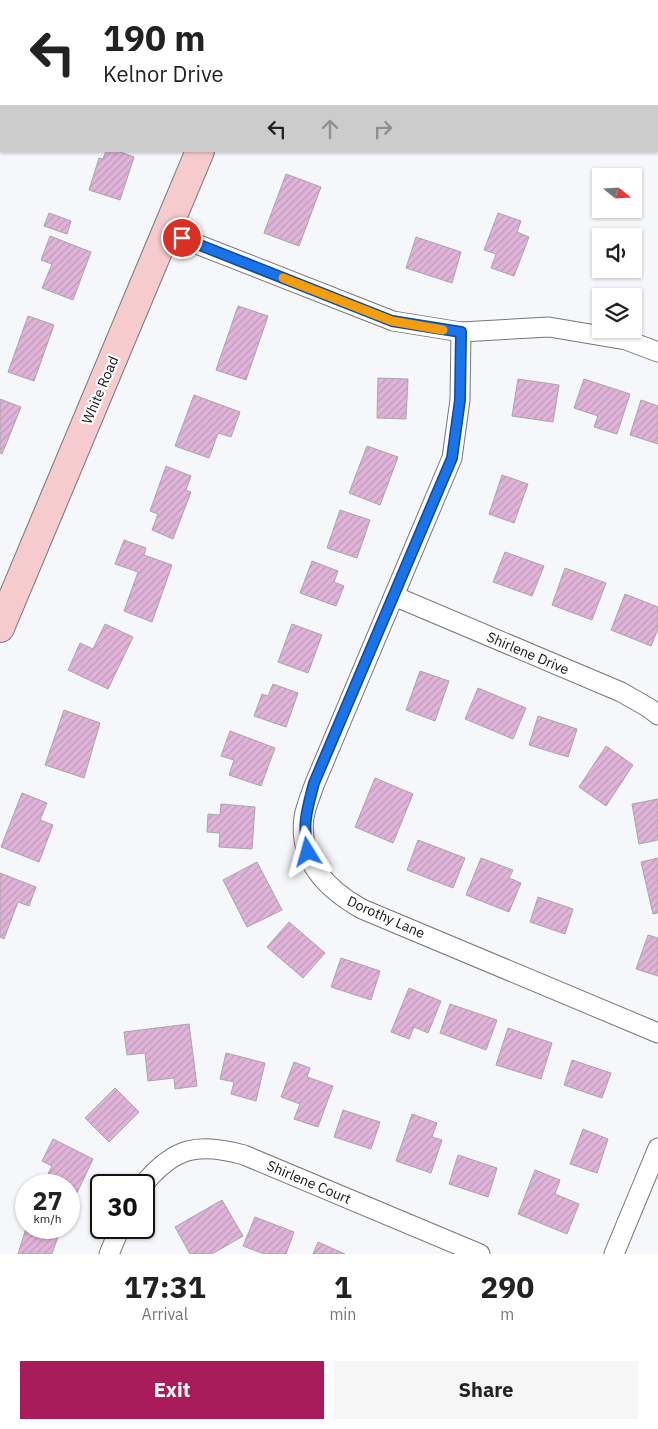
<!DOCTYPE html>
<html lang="en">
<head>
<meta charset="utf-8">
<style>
	:root { --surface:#fff; --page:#f6f6f6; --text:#222; --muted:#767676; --accent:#a91c5c }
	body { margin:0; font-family:"IBM Plex Sans",sans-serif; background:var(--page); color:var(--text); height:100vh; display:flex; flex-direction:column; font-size:19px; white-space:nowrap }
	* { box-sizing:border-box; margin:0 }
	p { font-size:16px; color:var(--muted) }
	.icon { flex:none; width:28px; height:28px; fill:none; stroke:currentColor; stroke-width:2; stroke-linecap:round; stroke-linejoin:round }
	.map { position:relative; height:1254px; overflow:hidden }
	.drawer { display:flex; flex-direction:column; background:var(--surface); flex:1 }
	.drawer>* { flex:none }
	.banner { position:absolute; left:0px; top:0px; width:659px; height:152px; box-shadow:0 1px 4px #0004; background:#fff; color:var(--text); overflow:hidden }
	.needle { width:32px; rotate:108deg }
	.tools { position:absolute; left:592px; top:168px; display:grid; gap:10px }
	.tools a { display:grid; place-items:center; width:50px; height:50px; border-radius:0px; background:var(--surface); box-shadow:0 1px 4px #0004; font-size:25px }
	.speed { position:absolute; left:15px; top:1174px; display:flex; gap:10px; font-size:25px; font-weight:700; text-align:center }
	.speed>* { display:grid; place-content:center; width:65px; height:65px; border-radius:50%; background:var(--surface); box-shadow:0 1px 4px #0004; line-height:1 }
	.speed small { font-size:12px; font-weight:400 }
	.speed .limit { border:2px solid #111; border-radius:8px; background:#fff; color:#111 }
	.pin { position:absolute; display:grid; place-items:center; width:42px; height:42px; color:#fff; margin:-21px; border:2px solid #fff; border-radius:50%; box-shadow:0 1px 5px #0007 }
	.me { position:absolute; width:55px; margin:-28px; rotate:352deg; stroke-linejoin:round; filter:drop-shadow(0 0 4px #0008) }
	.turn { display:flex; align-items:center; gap:18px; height:105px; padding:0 20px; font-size:22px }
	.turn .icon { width:65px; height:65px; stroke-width:2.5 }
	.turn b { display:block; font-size:35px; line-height:42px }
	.lanes { display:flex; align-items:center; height:48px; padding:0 20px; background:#0003; justify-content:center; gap:25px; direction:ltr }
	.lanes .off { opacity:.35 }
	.eta { display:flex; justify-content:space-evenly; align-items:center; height:85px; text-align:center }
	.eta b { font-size:30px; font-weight:700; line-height:35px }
	.action { display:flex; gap:10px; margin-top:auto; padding:10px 20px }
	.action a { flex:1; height:58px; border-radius:0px; background:var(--accent); color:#fff; font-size:20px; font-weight:700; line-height:58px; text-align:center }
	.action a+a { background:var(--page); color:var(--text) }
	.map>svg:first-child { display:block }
</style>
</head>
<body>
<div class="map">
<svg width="658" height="1254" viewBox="0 0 658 1254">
	<defs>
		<pattern id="building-hatch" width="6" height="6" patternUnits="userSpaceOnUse" patternTransform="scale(1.25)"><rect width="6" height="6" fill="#e0b3d8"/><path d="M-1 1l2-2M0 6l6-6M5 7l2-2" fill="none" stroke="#bf99b9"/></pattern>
	</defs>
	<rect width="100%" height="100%" fill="#f6f7fa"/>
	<!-- building -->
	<g fill="url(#building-hatch)" stroke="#a8a5a8">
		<polygon points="106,151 118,151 134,157 120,200 89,190 99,158 103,159"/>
		<polygon points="286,174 321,187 299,246 264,233"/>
		<polygon points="49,213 71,221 67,234 44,226"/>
		<polygon points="498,213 521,221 517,232 529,237 514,276 491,268 496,254 484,250"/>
		<polygon points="50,236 91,252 73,300 42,288 52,264 41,260"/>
		<polygon points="416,237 461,252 452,283 406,268"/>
		<polygon points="238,306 268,316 246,380 216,370"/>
		<polygon points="28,316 54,325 34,381 8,372"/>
		<polygon points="378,378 408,379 406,419 377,418"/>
		<polygon points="518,379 559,385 553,422 512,416"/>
		<polygon points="584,379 630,394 617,434 594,427 598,416 574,408"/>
		<polygon points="194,395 240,412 231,437 218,433 209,458 175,446"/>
		<polygon points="0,399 21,407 2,454 0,453"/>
		<polygon points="641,400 658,406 658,444 630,435"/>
		<polygon points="367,446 398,457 380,505 349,493"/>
		<polygon points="166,466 191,476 186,490 191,492 173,539 152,530 158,514 150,511"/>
		<polygon points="502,475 528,484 514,523 489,514"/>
		<polygon points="340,510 370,520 357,558 327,548"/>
		<polygon points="124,540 146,548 144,555 172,565 152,622 124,611 138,572 115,564"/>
		<polygon points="505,552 544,566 532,596 493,582"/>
		<polygon points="312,561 338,571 334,582 344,586 336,606 300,593"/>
		<polygon points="565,568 606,583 592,620 552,605"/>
		<polygon points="625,594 658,607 658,629 651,646 611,630"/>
		<polygon points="105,624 133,637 108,689 68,670 80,643 93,649"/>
		<polygon points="292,624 322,635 308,673 278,662"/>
		<polygon points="420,671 449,681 435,721 406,710"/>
		<polygon points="273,684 298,693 286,727 254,716 262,694 268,696"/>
		<polygon points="478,688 526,708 513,739 465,719"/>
		<polygon points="64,710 100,723 84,778 45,765"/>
		<polygon points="538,716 577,729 568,757 529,745"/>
		<polygon points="230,731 275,748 261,786 229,775 234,760 221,756"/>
		<polygon points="606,746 633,765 606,806 579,787"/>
		<polygon points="375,778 413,794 393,843 355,827"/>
		<polygon points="22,793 47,803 40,820 53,825 39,862 1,847"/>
		<polygon points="658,799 658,840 639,844 632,804"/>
		<polygon points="221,804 255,807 252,849 219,847 220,833 207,832 208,814 220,815"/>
		<polygon points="418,840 465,858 453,888 407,870"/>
		<polygon points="481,858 513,870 509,878 521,883 509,912 466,895"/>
		<polygon points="658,858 658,913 653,914 641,862"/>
		<polygon points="257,862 282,910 247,927 223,880"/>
		<polygon points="0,873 36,887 29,906 18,902 4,939 0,937"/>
		<polygon points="538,897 573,909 565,934 530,922"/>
		<polygon points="289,922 325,953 303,978 267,947"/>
		<polygon points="648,935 658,938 658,976 636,969"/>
		<polygon points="341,958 380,971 371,1000 331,987"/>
		<polygon points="409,988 441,1001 428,1033 414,1027 409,1039 391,1032"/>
		<polygon points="450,1004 497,1020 486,1050 440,1033"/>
		<polygon points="189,1024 197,1086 175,1089 174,1078 148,1081 145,1053 127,1055 124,1032"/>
		<polygon points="508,1028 552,1043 541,1079 496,1065"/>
		<polygon points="226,1053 265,1063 256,1101 231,1094 234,1082 220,1079"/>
		<polygon points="572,1060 611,1073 602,1098 564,1085"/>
		<polygon points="294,1062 310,1068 307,1077 333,1086 318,1127 294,1119 300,1104 281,1097"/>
		<polygon points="115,1088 139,1112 109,1142 85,1118"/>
		<polygon points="343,1110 380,1122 371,1149 334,1137"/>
		<polygon points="412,1114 437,1123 432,1137 442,1140 431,1173 396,1161"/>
		<polygon points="583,1129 608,1139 597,1173 570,1164"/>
		<polygon points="53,1139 93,1159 76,1195 69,1191 69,1185 56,1185 45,1180 52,1166 42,1161"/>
		<polygon points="458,1155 497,1168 488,1197 449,1184"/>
		<polygon points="535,1170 560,1180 555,1194 579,1204 567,1234 518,1214"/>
		<polygon points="222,1200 243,1236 212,1254 190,1254 175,1227"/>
		<polygon points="255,1217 294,1232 286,1254 264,1254 243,1246"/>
		<polygon points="26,1228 61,1228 52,1254 18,1254"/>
		<polygon points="318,1242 345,1254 313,1254"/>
	</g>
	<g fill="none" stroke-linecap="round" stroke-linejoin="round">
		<defs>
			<g id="street">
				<polyline points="166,232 393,321 461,332 549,327 626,340 658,352"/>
				<path d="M461,332l-1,68 -8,58 -137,325c-4,11 -9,23 -11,34 -6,44 24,73 58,92l296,124"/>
				<polyline points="394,596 621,692 649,708 658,715"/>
				<path d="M143,1185c31,-38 55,-43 101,-30l236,99"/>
				<polyline points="109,1254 120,1228"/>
				<polyline points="614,1254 658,1148"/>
			</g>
			<g id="secondary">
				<polyline points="262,1 263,0"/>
				<polyline points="0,628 200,151"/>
			</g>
		</defs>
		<!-- street casing -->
		<use href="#street" stroke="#767679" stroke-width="21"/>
		<!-- secondary casing -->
		<use href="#secondary" stroke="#767679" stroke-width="30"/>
		<!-- street -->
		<use href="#street" stroke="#fff" stroke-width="19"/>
		<!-- secondary -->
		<use href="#secondary" stroke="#f6cbce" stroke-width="28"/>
	</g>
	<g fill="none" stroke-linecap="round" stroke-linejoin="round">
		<defs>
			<path id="route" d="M182,238l210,83 69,11 -1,68 -8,58 -138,325c-7,27 -12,41 -6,69"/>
		</defs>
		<!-- route casing -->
		<use href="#route" stroke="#114b97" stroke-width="12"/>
		<!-- route -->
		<use href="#route" stroke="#1a73e8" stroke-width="9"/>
		<!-- slow -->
		<polyline stroke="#f59e0b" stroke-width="9" points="283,278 392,321 443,330"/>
	</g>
	<g text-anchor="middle" stroke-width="4.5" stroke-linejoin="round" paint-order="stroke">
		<!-- street labels -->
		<g font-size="14" fill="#151516" stroke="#fff">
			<text transform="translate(100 390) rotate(-67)" y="5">White Road</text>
			<text transform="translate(528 653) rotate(23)" y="5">Shirlene Drive</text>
			<text transform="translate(386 917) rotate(24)" y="5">Dorothy Lane</text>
			<text transform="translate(309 1182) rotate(23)" y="5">Shirlene Court</text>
		</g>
	</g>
</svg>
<div class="tools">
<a><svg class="needle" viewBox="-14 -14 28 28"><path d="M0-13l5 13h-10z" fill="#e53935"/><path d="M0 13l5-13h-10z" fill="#767676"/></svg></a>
<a><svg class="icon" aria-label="sound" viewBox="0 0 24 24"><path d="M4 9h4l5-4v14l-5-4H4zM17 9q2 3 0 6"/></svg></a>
<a><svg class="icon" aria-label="layers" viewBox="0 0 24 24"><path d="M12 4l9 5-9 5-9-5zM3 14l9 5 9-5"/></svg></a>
</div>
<div class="speed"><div>27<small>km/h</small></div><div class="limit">30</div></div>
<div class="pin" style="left:182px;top:238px;background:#d93025"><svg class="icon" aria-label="arrive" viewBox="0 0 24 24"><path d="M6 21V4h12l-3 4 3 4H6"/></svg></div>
<svg class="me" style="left:308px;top:852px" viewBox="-20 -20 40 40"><path d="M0-17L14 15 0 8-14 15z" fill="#1a73e8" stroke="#fff" stroke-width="4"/></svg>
<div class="banner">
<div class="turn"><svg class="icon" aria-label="left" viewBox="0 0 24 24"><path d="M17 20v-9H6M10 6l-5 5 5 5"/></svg><div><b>190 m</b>Kelnor Drive</div></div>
<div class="lanes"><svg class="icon" aria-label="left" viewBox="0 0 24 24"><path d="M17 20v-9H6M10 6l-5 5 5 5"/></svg><svg class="icon off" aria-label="ahead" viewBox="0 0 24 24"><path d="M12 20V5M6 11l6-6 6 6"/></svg><svg class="icon off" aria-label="right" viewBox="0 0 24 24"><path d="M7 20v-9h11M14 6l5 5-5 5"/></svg></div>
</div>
</div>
<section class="drawer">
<div class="eta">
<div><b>17:31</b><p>Arrival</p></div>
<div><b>1</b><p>min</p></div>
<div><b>290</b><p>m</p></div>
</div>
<div class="action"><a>Exit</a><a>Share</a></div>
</section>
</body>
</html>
